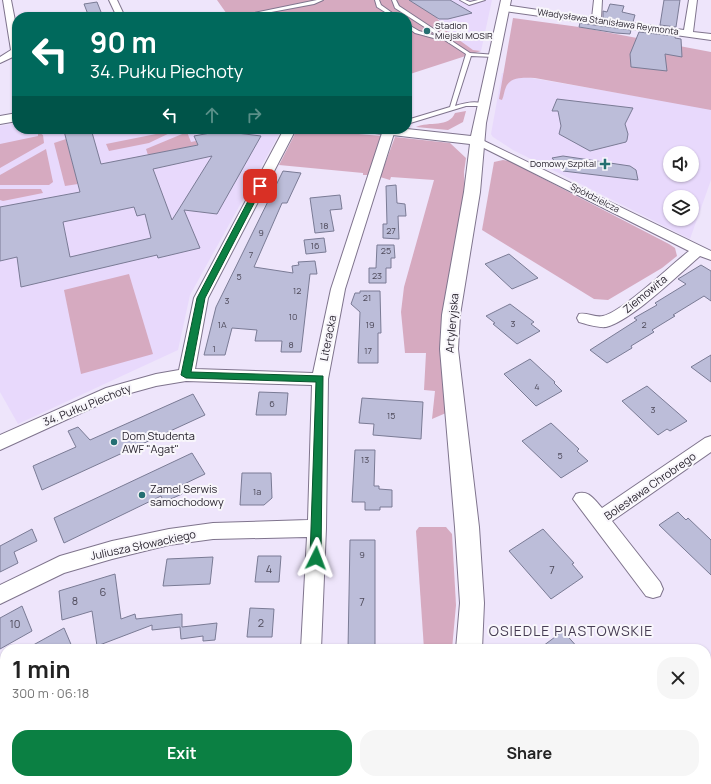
<!DOCTYPE html>
<html lang="en">
<head>
<meta charset="utf-8">
<style>
	:root { --surface:#fff; --page:#f6f6f6; --text:#222; --muted:#767676; --accent:#0b8043 }
	body { margin:0; font-family:Manrope,sans-serif; background:var(--page); color:var(--text); height:100vh; display:flex; flex-direction:column; font-size:15px; white-space:nowrap }
	* { box-sizing:border-box; margin:0 }
	p { font-size:13px; color:var(--muted) }
	.icon { flex:none; width:22px; height:22px; fill:none; stroke:currentColor; stroke-width:2; stroke-linecap:round; stroke-linejoin:round }
	.map { position:relative; flex:1; overflow:hidden }
	.sheet { position:absolute; left:0px; top:644px; width:711px; height:140px; display:flex; flex-direction:column; background:var(--surface); border-radius:16px 16px 0 0; box-shadow:0 1px 3px #0004 }
	.sheet>* { flex:none }
	.banner { position:absolute; left:12px; top:12px; width:400px; height:122px; border-radius:16px; box-shadow:0 1px 3px #0004; background:#00695c; color:#fff; overflow:hidden }
	.buttons { position:absolute; left:663px; top:146px; display:grid; gap:8px }
	.buttons a { display:grid; place-items:center; width:36px; height:36px; border-radius:50%; background:var(--surface); box-shadow:0 1px 3px #0004; font-size:20px }
	.pin { position:absolute; display:grid; place-items:center; width:34px; height:34px; color:#fff; margin:-17px; border-radius:8px; box-shadow:0 2px 6px #0006 }
	.me { position:absolute; width:44px; margin:-22px; rotate:3deg; stroke-linejoin:round; filter:drop-shadow(0 0 3px #0008) }
	.turn { display:flex; align-items:center; gap:14px; height:84px; padding:0 12px; font-size:18px }
	.turn .icon { width:52px; height:52px; stroke-width:2.5 }
	.turn b { display:block; font-size:28px; line-height:34px }
	.lanes { display:flex; align-items:center; height:38px; padding:0 12px; background:#0003; justify-content:center; gap:20px; direction:ltr }
	.lanes .off { opacity:.35 }
	.round { display:grid; place-items:center; flex:none; width:42px; height:42px; border-radius:16px; background:var(--page) }
	.head { display:flex; align-items:center; justify-content:space-between; height:68px; padding:0 12px }
	h1 { font-size:24px; font-weight:700; line-height:30px }
	.action { display:flex; gap:8px; margin-top:auto; padding:8px 12px }
	.action a { flex:1; height:46px; border-radius:16px; background:var(--accent); color:#fff; font-size:16px; font-weight:700; line-height:46px; text-align:center }
	.action a+a { background:var(--page); color:var(--text) }
	.map>svg:first-child { display:block }
</style>
</head>
<body>
<div class="map">
<svg width="711" height="784" viewBox="0 0 711 784">
	<rect width="100%" height="100%" fill="#eee5fb"/>
	<!-- built -->
	<g fill="#e8d9fc" fill-rule="evenodd">
		<polygon points="409,0 492,0 481,51 473,50 437,24 440,23 434,17"/>
		<path d="M502,73l209,36v71l-21,59 -177,-89 -20,-13 -2,-3zM670,153h22v22h-22zM670,197h22v22h-22z"/>
		<polygon points="17,123 17,129 282,129 190,295 178,350 18,424 0,392 0,126"/>
	</g>
	<!-- green -->
	<g fill="#d6aac0">
		<polygon points="217,0 409,0 435,16 441,23 437,24 473,50 481,51 407,75 407,17 229,17"/>
		<path d="M513,18l66,9 132,25v58l-176,-32c-10,0 -24,-2 -29,9 -2,4 -2,9 -4,13l-3,-1z"/>
		<path d="M466,111l-3,11 -15,8 -32,-3c13,-6 33,1 39,-14z"/>
		<polygon points="303,129 381,136 369,175 363,175 363,173 279,165 296,132"/>
		<polygon points="176,130 149,143 109,151 106,144"/>
		<polygon points="38,132 43,135 44,143 0,168 0,144 38,136"/>
		<polygon points="187,132 191,142 196,141 198,145 148,155 146,149"/>
		<polygon points="395,137 450,143 466,158 464,172 465,195 440,348 446,413 432,419 435,391 424,390 426,353 405,353 401,312 404,287 434,180 391,177 390,180 380,177"/>
		<polygon points="66,139 78,184 65,186 54,143"/>
		<polygon points="46,149 53,182 49,185 0,185 0,175"/>
		<polygon points="503,160 509,161 669,244 675,248 677,256 662,268 608,300 594,299 482,230 494,162"/>
		<polygon points="0,189 41,189 43,193 3,201 0,200"/>
		<polygon points="129,274 153,354 81,374 64,290"/>
		<polygon points="419,527 446,527 452,534 456,605 452,649 424,649 416,531"/>
	</g>
	<!-- building -->
	<g fill="#bcbdd9" stroke="#7a7b95" fill-rule="evenodd">
		<polygon points="409,0 450,0 472,13 448,19 439,19"/>
		<polygon points="664,0 680,0 676,27 660,25"/>
		<polygon points="97,2 103,17 89,17 84,4"/>
		<polygon points="610,4 624,6 622,12 635,15 633,22 603,18 603,11 607,12"/>
		<polygon points="580,23 631,30 630,34 616,33 579,27"/>
		<polygon points="639,32 675,36 675,38 681,39 682,57 665,54 667,71 631,67 630,54"/>
		<polygon points="557,99 633,108 625,124 628,134 627,140 626,142 590,151 559,134 561,126 558,111 552,111"/>
		<path d="M74,129h17l10,35 97,-19 -4,-9 27,-5 40,5 -44,78 -33,-4 16,38 -42,10 -1,-3 -136,32 -4,-30 -17,4v-54l80,-15 -16,-61zM212,156l-33,53 -7,11 -19,-51zM134,207l3,9 8,-2 6,24 -81,19 -7,-35z"/>
		<polygon points="563,156 630,166 636,170 638,180 563,171 552,158"/>
		<polygon points="283,171 301,173 287,203 282,203 254,267 293,273 292,266 299,265 298,262 315,261 317,274 310,274 301,352 281,352 282,341 255,341 257,330 232,328 225,355 204,355 216,307"/>
		<polygon points="396,185 397,203 405,204 406,216 398,216 399,239 383,238 383,224 387,224 386,186"/>
		<polygon points="340,195 342,209 330,210 334,231 315,233 310,198"/>
		<polygon points="324,238 326,252 306,254 304,240"/>
		<polygon points="377,245 394,245 395,258 391,258 391,268 386,268 386,283 369,283 369,268 376,268"/>
		<polygon points="509,254 538,278 512,289 485,264"/>
		<polygon points="701,265 711,271 711,301 704,296 673,315 675,316 652,330 654,332 631,346 632,348 607,363 590,350 637,320 634,318 657,305 655,303 686,284 678,279"/>
		<polygon points="360,291 380,291 381,333 378,333 378,363 358,363 360,312 351,304 355,293 360,293"/>
		<polygon points="510,304 534,322 531,324 540,331 517,344 493,324 495,323 486,316"/>
		<polygon points="711,355 711,382 691,367"/>
		<polygon points="530,359 555,382 554,383 562,391 536,406 504,374"/>
		<polygon points="647,386 678,413 687,421 670,431 667,429 658,435 622,401"/>
		<polygon points="259,392 288,393 286,415 256,415"/>
		<polygon points="193,394 205,415 42,490 33,466 76,447 68,431 78,427 90,440"/>
		<polygon points="362,398 423,402 421,439 373,435 374,424 359,423"/>
		<polygon points="551,423 579,449 577,451 588,461 561,478 522,441"/>
		<polygon points="355,450 375,450 374,486 379,486 379,489 392,490 392,507 380,507 380,510 365,510 365,502 352,502"/>
		<polygon points="192,453 205,474 178,487 182,494 164,502 161,496 64,543 54,518"/>
		<polygon points="242,473 271,473 272,498 264,505 240,505"/>
		<polygon points="678,512 686,520 688,518 711,540 711,575 659,525"/>
		<polygon points="32,529 37,541 14,552 18,563 0,572 0,546"/>
		<polygon points="543,529 574,563 572,564 583,577 551,599 509,551"/>
		<polygon points="350,540 375,540 375,649 348,649"/>
		<polygon points="258,556 281,556 279,582 255,582"/>
		<polygon points="213,557 210,584 163,586 167,559"/>
		<polygon points="115,574 121,619 135,614 136,619 182,614 182,627 217,623 215,640 203,641 203,636 181,639 180,627 152,630 152,625 97,646 92,611 62,620 59,591"/>
		<polygon points="22,606 32,631 0,649 0,618"/>
		<polygon points="250,608 274,609 272,637 247,637"/>
		<polygon points="64,628 73,649 26,649"/>
		<polygon points="563,631 579,649 539,649"/>
	</g>
	<g fill="none" stroke-linecap="round" stroke-linejoin="round">
		<defs>
			<g id="service">
				<polygon points="317,0 323,0 314,4 244,17 235,17"/>
				<polygon points="375,0 379,0 381,5 398,17 393,17 377,7"/>
				<path d="M392,0h4l3,6 71,47 26,2v1l-2,1 -23,-1 -16,50c10,-3 22,-6 31,-1l-1,1h-19l-59,18v-4l43,-13 16,-53 -23,-15 -2,1 -26,-7 -8,-6v-3l12,7 21,6 -45,-29z"/>
				<polygon points="460,0 465,0 470,2 478,0 485,0 469,5"/>
			</g>
			<g id="minor">
				<polygon points="3,0 11,0 17,31 17,55 0,63 0,57 11,50"/>
				<polygon points="109,0 117,0 125,17 117,17"/>
				<polygon points="594,0 602,0 601,19 684,30 689,0 697,0 693,32 711,34 711,40 505,11 501,8 505,5 592,18"/>
				<polygon points="284,129 296,129 208,298 195,369 313,373 331,289 383,130 395,130 345,289 328,379 326,528 321,649 301,649 307,537 213,539 169,545 112,559 64,573 0,604 0,585 60,556 112,541 169,529 213,523 308,520 312,385 186,381 156,386 116,397 0,450 0,435 106,388 156,374 179,370 194,298"/>
				<path d="M478,138l233,113v9l-11,-4c-21,18 -69,65 -94,71 -8,1 -20,-3 -27,-5l-2,-4 2,-4c8,-2 16,4 24,2 19,-4 68,-51 86,-65l-215,-108 -2,-2 2,-2z"/>
				<path d="M711,436v16l-99,69 48,61 3,7 -3,7 -7,2 -7,-2 -73,-97 3,-5c12,-5 18,5 26,14l103,-70z"/>
				<polygon points="25,779 57,779 55,784 23,784"/>
				<rect x="293" y="779" width="24" height="5"/>
			</g>
			<g id="tertiary">
				<polygon points="501,0 511,0 486,123 480,192 460,315 458,349 479,527 484,603 482,649 456,649 460,603 455,527 440,349 442,315 464,192 470,144 375,133 370,132 368,129 407,129 471,136"/>
				<polygon points="17,113 17,121 0,124 0,116"/>
				<polygon points="444,779 474,779 473,784 443,784"/>
			</g>
		</defs>
		<!-- service casing -->
		<use href="#service" stroke="#7f748d" stroke-width="2"/>
		<!-- minor casing -->
		<use href="#minor" stroke="#7f748d" stroke-width="2"/>
		<!-- tertiary casing -->
		<use href="#tertiary" stroke="#7f748d" stroke-width="2"/>
		<!-- service -->
		<use href="#service" fill="#fff" fill-rule="evenodd"/>
		<!-- minor -->
		<use href="#minor" fill="#fff" fill-rule="evenodd"/>
		<!-- tertiary -->
		<use href="#tertiary" fill="#fff" fill-rule="evenodd"/>
	</g>
	<!-- route -->
	<polygon fill="#0b8043" stroke="#07532c" points="257,184 263,186 205,298 191,372 323,376 321,558 320,562 316,563 312,562 310,558 316,382 186,378 181,375 197,298"/>
	<!-- markers -->
	<g fill="#246f72" stroke="#f8f6fb" stroke-width="1.5">
		<circle cx="427" cy="31" r="4"/>
		<path d="M603 158h4v4h4v4h-4v4h-4v-4h-4v-4h4z"/>
		<circle cx="114" cy="442" r="4"/>
		<circle cx="142" cy="495" r="4"/>
	</g>
	<g text-anchor="middle" stroke-width="4" stroke-linejoin="round" paint-order="stroke">
		<!-- far-street labels -->
		<g font-size="9" fill="#29242f" stroke="#f8f6fb">
			<text transform="translate(608 22) rotate(8)" y="3">Władysława Stanisława Reymonta</text>
			<text transform="translate(595 198) rotate(27)" y="3">Spółdzielcza</text>
		</g>
		<!-- far-poi labels -->
		<g font-size="9" fill="#29242f" stroke="#f8f6fb" text-anchor="start">
			<text x="435" y="29">Stadion<tspan x="435" dy="10">Miejski MOSIR</tspan></text>
			<text x="596" y="167" text-anchor="end">Domowy Szpital</text>
		</g>
		<!-- number labels -->
		<g font-size="9" fill="#4e4a5a">
			<text x="324" y="229">18</text>
			<text x="391" y="234">27</text>
			<text x="261" y="236">9</text>
			<text x="315" y="249">16</text>
			<text x="386" y="254">25</text>
			<text x="251" y="258">7</text>
			<text x="377" y="279">23</text>
			<text x="239" y="280">5</text>
			<text x="297" y="294">12</text>
			<text x="367" y="301">21</text>
			<text x="227" y="304">3</text>
			<text x="293" y="320">10</text>
			<text x="513" y="327">3</text>
			<text x="222" y="328">1A</text>
			<text x="370" y="328">19</text>
			<text x="644" y="328">2</text>
			<text x="291" y="348">8</text>
			<text x="214" y="352">1</text>
			<text x="368" y="354">17</text>
			<text x="537" y="390">4</text>
			<text x="272" y="407">6</text>
			<text x="653" y="413">3</text>
			<text x="391" y="419">15</text>
			<text x="560" y="459">5</text>
			<text x="365" y="463">13</text>
			<text x="257" y="495">1a</text>
			<text x="362" y="558">9</text>
		</g>
		<!-- street labels -->
		<g font-size="11" fill="#29242f" stroke="#f8f6fb">
			<text transform="translate(645 294) rotate(-39)" y="4">Ziemowita</text>
			<text transform="translate(452 323) rotate(-85)" y="4">Artyleryjska</text>
			<text transform="translate(328 338) rotate(-79)" y="4">Literacka</text>
			<text transform="translate(87 405) rotate(-22)" y="4">34. Pułku Piechoty</text>
			<text transform="translate(650 486) rotate(-35)" y="4">Bolesława Chrobrego</text>
			<text transform="translate(143 545) rotate(-12)" y="4">Juliusza Słowackiego</text>
		</g>
		<!-- poi labels -->
		<g font-size="11" fill="#29242f" stroke="#f8f6fb" text-anchor="start">
			<text x="122" y="440">Dom Studenta<tspan x="122" dy="13">AWF "Agat"</tspan></text>
			<text x="150" y="493">Zamel Serwis<tspan x="150" dy="13">samochodowy</tspan></text>
		</g>
		<!-- near-number labels -->
		<g font-size="11" fill="#4e4a5a">
			<text x="269" y="573">4</text>
			<text x="552" y="574">7</text>
			<text x="103" y="596">6</text>
			<text x="75" y="605">8</text>
			<text x="362" y="606">7</text>
			<text x="261" y="627">2</text>
			<text x="15" y="628">10</text>
		</g>
		<!-- near-neighbourhood labels -->
		<g font-size="14" letter-spacing="1" fill="#463c53" stroke="#f8f6fb">
			<text x="571" y="636">OSIEDLE PIASTOWSKIE</text>
		</g>
	</g>
</svg>
<div class="buttons">
<a><svg class="icon" aria-label="sound" viewBox="0 0 24 24"><path d="M4 9h4l5-4v14l-5-4H4zM17 9q2 3 0 6"/></svg></a>
<a><svg class="icon" aria-label="layers" viewBox="0 0 24 24"><path d="M12 4l9 5-9 5-9-5zM3 14l9 5 9-5"/></svg></a>
</div>
<div class="pin" style="left:260px;top:186px;background:#d93025"><svg class="icon" aria-label="arrive" viewBox="0 0 24 24"><path d="M6 21V4h12l-3 4 3 4H6"/></svg></div>
<svg class="me" style="left:316px;top:558px" viewBox="-20 -20 40 40"><path d="M0-17L14 15 0 8-14 15z" fill="#0b8043" stroke="#fff" stroke-width="4"/></svg>
<div class="banner">
<div class="turn"><svg class="icon" aria-label="left" viewBox="0 0 24 24"><path d="M17 20v-9H6M10 6l-5 5 5 5"/></svg><div><b>90 m</b>34. Pułku Piechoty</div></div>
<div class="lanes"><svg class="icon" aria-label="left" viewBox="0 0 24 24"><path d="M17 20v-9H6M10 6l-5 5 5 5"/></svg><svg class="icon off" aria-label="ahead" viewBox="0 0 24 24"><path d="M12 20V5M6 11l6-6 6 6"/></svg><svg class="icon off" aria-label="right" viewBox="0 0 24 24"><path d="M7 20v-9h11M14 6l5 5-5 5"/></svg></div>
</div>
<section class="sheet">
<div class="head"><div><h1>1 min</h1><p>300 m · 06:18</p></div><a class="round"><svg class="icon" aria-label="close" viewBox="0 0 24 24"><path d="M6 6l12 12M18 6L6 18"/></svg></a></div>
<div class="action"><a>Exit</a><a>Share</a></div>
</section>
</div>
</body>
</html>
